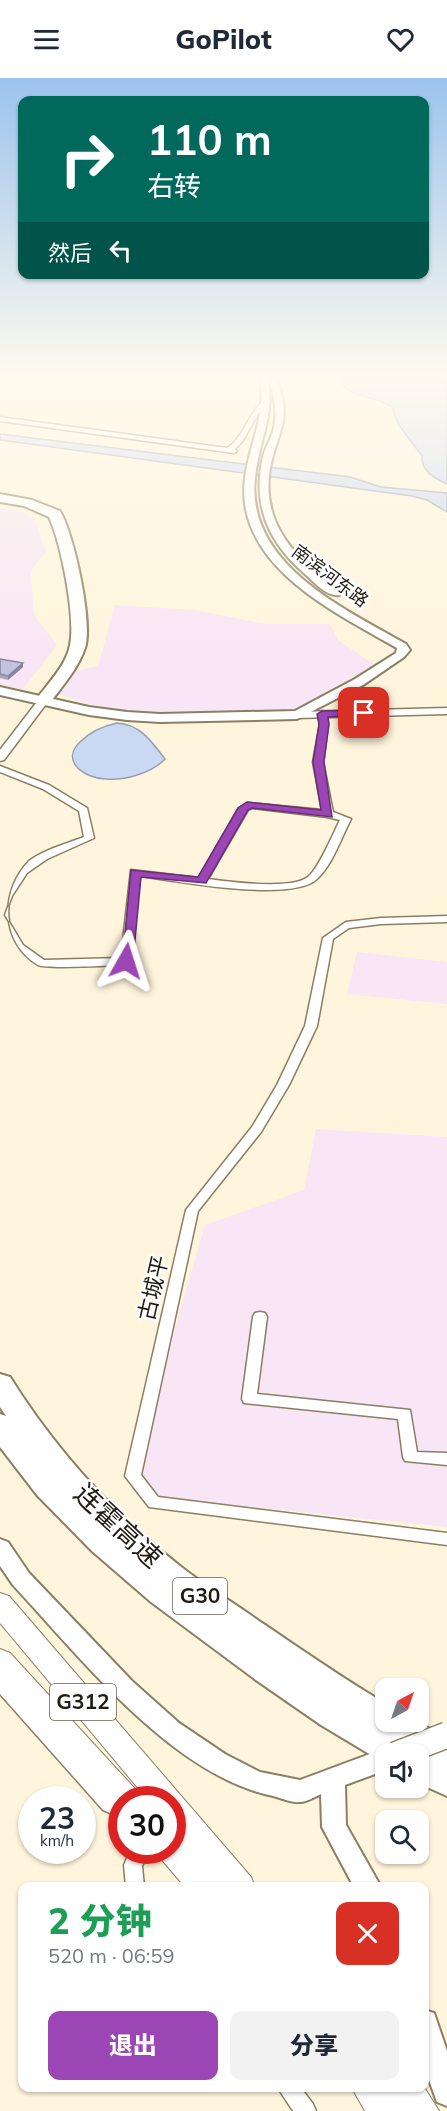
<!DOCTYPE html>
<html lang="zh">
<head>
<meta charset="utf-8">
<style>
	:root { --surface:#fff; --page:#f2f2f3; --text:#1f2937; --muted:#747a83; --accent:#9b46b4 }
	body { margin:0; font-family:Mulish,"Noto Sans SC",sans-serif; background:var(--page); color:var(--text); height:100vh; display:flex; flex-direction:column; font-size:22px; white-space:nowrap }
	* { box-sizing:border-box; margin:0 }
	p { font-size:20px; color:var(--muted) }
	.icon { flex:none; width:33px; height:33px; fill:none; stroke:currentColor; stroke-width:2; stroke-linecap:round; stroke-linejoin:round }
	.map { position:relative; flex:1; overflow:hidden }
	.details { position:absolute; left:18px; top:1804px; width:411px; height:210px; display:flex; flex-direction:column; background:var(--surface); border-radius:12px; box-shadow:0 2px 4px #0004 }
	.details>* { flex:none }
	.top-card { position:absolute; left:18px; top:18px; width:411px; height:183px; border-radius:12px; box-shadow:0 2px 4px #0004; background:#00695c; color:#fff; overflow:hidden }
	.needle { width:39px; rotate:40deg }
	.tools { position:absolute; left:375px; top:1600px; display:grid; gap:12px }
	.tools a { display:grid; place-items:center; width:54px; height:54px; border-radius:12px; background:var(--surface); box-shadow:0 2px 4px #0004; font-size:30px }
	.speed { position:absolute; left:18px; top:1708px; display:flex; gap:12px; font-size:30px; font-weight:700; text-align:center }
	.speed>* { display:grid; place-content:center; width:78px; height:78px; border-radius:50%; background:var(--surface); box-shadow:0 2px 4px #0004; line-height:1 }
	.speed small { font-size:15px; font-weight:400 }
	.speed .limit { border:9px solid #d22; background:#fff; color:#111 }
	.pin { position:absolute; display:grid; place-items:center; width:51px; height:51px; color:#fff; margin:-26px; border-radius:12px; box-shadow:0 3px 9px #0006 }
	.me { position:absolute; width:66px; margin:-33px; rotate:6deg; stroke-linejoin:round; filter:drop-shadow(0 0 4px #0008) }
	.turn { display:flex; align-items:center; gap:21px; height:126px; padding:0 30px; font-size:27px }
	.turn .icon { width:78px; height:78px; stroke-width:2.5 }
	.turn b { display:block; font-size:42px; line-height:51px }
	.then { display:flex; align-items:center; height:57px; padding:0 30px; background:#0003; gap:12px; font-size:22px }
	.round { display:grid; place-items:center; flex:none; width:63px; height:63px; border-radius:12px; background:var(--page) }
	.overview { display:flex; align-items:center; justify-content:space-between; height:102px; padding:0 30px }
	h1 { font-size:36px; font-weight:800; line-height:45px; color:#1e9e55 }
	.cta { display:flex; gap:12px; margin-top:auto; padding:12px 30px }
	.cta a { flex:1; height:69px; border-radius:12px; background:var(--accent); color:#fff; font-size:24px; font-weight:800; line-height:69px; text-align:center }
	.cta a+a { background:var(--page); color:var(--text) }
	header { display:flex; justify-content:space-between; align-items:center; height:78px; padding:0 30px; background:var(--surface); font-size:27px; font-weight:800 }
	.map>svg:first-child { display:block }
</style>
</head>
<body>
<header><svg class="icon" aria-label="menu" viewBox="0 0 24 24"><path d="M4 6h16M4 12h16M4 18h16"/></svg>GoPilot<svg class="icon" aria-label="heart" viewBox="0 0 24 24"><path d="M12 20l-8-8c-3-5 5-10 8-4 3-6 11-1 8 4z"/></svg></header>
<div class="map">
<svg width="447" height="2033" viewBox="0 0 447 2033">
	<rect width="100%" height="100%" fill="#fff5dc"/>
	<!-- industrial -->
	<g fill="#f8e5f5">
		<polygon points="5,431 20,433 35,441 46,474 33,489 31,496 34,537 57,567 23,611 0,607 0,432"/>
		<polygon points="115,527 195,532 266,546 330,546 338,562 375,587 294,632 141,635 91,627 59,616 76,593 98,588"/>
		<polygon points="357,874 447,884 447,926 347,916"/>
		<polygon points="316,1051 447,1059 447,1449 136,1417 135,1387 205,1147 304,1112"/>
	</g>
	<!-- water -->
	<g fill="#c9d9f4" stroke="#97a0b0" stroke-width="1.5">
		<path d="M340,301h107v105c-13,-6 -26,-13 -25,-28l-24,-32 -6,-17c-15,-12 -46,-8 -52,-28z"/>
		<polygon points="0,356 350,399 381,409 447,415 447,434 427,422 412,418 0,362"/>
		<path d="M117,645c23,1 35,19 48,36 -13,14 -41,22 -60,20 -21,-1 -45,-18 -25,-37 10,-10 23,-16 37,-19z"/>
	</g>
	<g fill="none" stroke-linecap="round" stroke-linejoin="round">
		<defs>
			<g id="minor">
				<path d="M265,321l5,1 -12,14 -16,28 -7,7 2,2 -3,2 -234,-32v-4l227,31c16,-9 22,-36 38,-49z"/>
				<path d="M322,633l4,3 2,10 -5,38 10,50 18,7c-10,19 -18,45 -34,60 -25,24 -143,2 -177,-3l-10,87c-11,3 -85,6 -92,2 -38,-23 -38,-74 -9,-104 16,-12 37,-17 55,-24l-5,-26 -36,-22 -43,-17v-6l49,19 38,23 7,30 -47,21 -20,14 -15,23 -7,19 18,30 21,15 77,-2 10,-88 68,8 40,-70 9,-5 74,7 -9,-48 7,-38 -2,-10zM252,730l75,9 13,3c-7,14 -21,48 -32,57 -17,13 -78,5 -100,2l40,-69z"/>
				<polygon points="447,838 447,844 381,846 349,850 333,861 317,948 289,1007 261,1054 198,1133 141,1397 158,1419 447,1455 447,1467 149,1429 125,1398 186,1132 252,1049 277,1007 305,948 323,860 346,844 381,840"/>
				<polygon points="260,1234 265,1235 267,1239 257,1316 410,1332 417,1374 447,1375 447,1387 405,1383 403,1379 398,1341 244,1325 242,1321 253,1239 255,1235"/>
				<polygon points="0,1597 6,1599 115,1720 122,1723 122,1740 103,1732 0,1616"/>
				<polygon points="130,1773 149,1773 142,1788 144,1809 126,1809 124,1787"/>
				<polygon points="278,2010 301,2010 313,2026 316,2033 293,2033"/>
			</g>
			<g id="tertiary">
				<polygon points="44,619 49,622 4,682 0,683 0,672 40,620"/>
				<polygon points="447,630 447,636 297,640 291,637 297,634"/>
			</g>
			<g id="secondary">
				<path d="M260,301h8c7,36 -10,64 -13,99 -9,86 88,130 151,166l4,6 -6,7 -41,28 -66,34 -137,3 -33,-2 -38,-5 -89,-20v-8l89,20 38,5 33,2 135,-3 60,-32 41,-26 1,-5c-63,-36 -163,-83 -152,-170 5,-37 21,-60 15,-99z"/>
				<path d="M272,301l6,2c10,34 6,40 -4,71 -20,65 17,103 65,139v4c-12,2 -25,-13 -34,-21 -37,-32 -53,-69 -42,-117 2,-10 8,-17 10,-26 5,-16 1,-34 -3,-50z"/>
				<path d="M0,1461l8,3 21,31 103,108 47,42 46,31 35,18 40,8 86,-32 8,3 2,4h-10v15l-41,15 1,40 35,62h-27l-32,-60 -1,-33c-6,3 -15,8 -21,8 -8,1 -19,-4 -27,-6 -101,-21 -192,-138 -260,-211l-13,-19z"/>
				<polygon points="424,1932 434,1935 447,1973 447,2028 437,2024 424,1988"/>
			</g>
			<g id="trunk">
				<polygon points="0,1515 9,1518 251,1799 255,1809 185,1809 162,1782 158,1773 172,1773 172,1758 181,1762 172,1751 172,1722 148,1722 0,1545"/>
				<polygon points="0,1571 10,1575 137,1713 141,1722 122,1722 122,1733 117,1731 0,1602"/>
				<polygon points="424,2009 439,2033 365,2033 352,2010"/>
			</g>
			<g id="motorway">
				<path d="M0,416l32,6 28,11c14,23 33,112 25,137 -7,21 -23,38 -35,55l-6,2 -8,-5c12,-17 30,-34 34,-55 6,-28 -9,-102 -21,-128l-25,-11 -24,-4z"/>
				<path d="M0,1296l10,3c45,72 103,136 170,189 25,20 53,36 79,55 42,28 83,57 127,83v18h31l30,16v58l-29,-13v-28h-32v9l-65,-39 -65,-45 -105,-78 -59,-51 -55,-56 -37,-48v-33l6,2 -6,-9z"/>
			</g>
		</defs>
		<!-- minor casing -->
		<use href="#minor" stroke="#8b7f63" stroke-width="3"/>
		<!-- tertiary casing -->
		<use href="#tertiary" stroke="#8b7f63" stroke-width="3"/>
		<!-- secondary casing -->
		<use href="#secondary" stroke="#8b7f63" stroke-width="4"/>
		<!-- trunk casing -->
		<use href="#trunk" stroke="#8b7f63" stroke-width="2"/>
		<!-- motorway casing -->
		<use href="#motorway" stroke="#8b7f63" stroke-width="4"/>
		<!-- minor -->
		<use href="#minor" fill="#fff" fill-rule="evenodd"/>
		<!-- tertiary -->
		<use href="#tertiary" fill="#fff" fill-rule="evenodd"/>
		<!-- secondary -->
		<use href="#secondary" fill="#fff" fill-rule="evenodd"/>
		<!-- trunk -->
		<use href="#trunk" fill="#fff" fill-rule="evenodd"/>
		<!-- motorway -->
		<use href="#motorway" fill="#fff" fill-rule="evenodd"/>
		<defs>
			<polyline id="secondary-bridge" points="395,1677 447,1657"/>
		</defs>
		<!-- secondary-bridge casing -->
		<use href="#secondary-bridge" stroke="#8b7f63" stroke-width="28" stroke-linecap="butt"/>
		<!-- secondary-bridge -->
		<use href="#secondary-bridge" stroke="#fff" stroke-width="25"/>
	</g>
	<!-- wall -->
	<polygon fill="#a8a7c0" points="0,581 23,589 8,602 0,600"/>
	<!-- shaded-wall -->
	<polygon fill="#88889c" points="23,585 23,589 8,602 8,598"/>
	<!-- building -->
	<polygon fill="#c3c2df" stroke="#88889c" stroke-width="1.5" points="0,581 23,585 8,598 0,596"/>
	<!-- sky -->
	<linearGradient id="sky" x2="0" y2="1"><stop stop-color="#9bc3ed"/><stop offset="0.51" stop-color="#fffaef"/><stop offset="1" stop-color="#fffaef" stop-opacity="0"/></linearGradient>
	<rect width="447" height="586" fill="url(#sky)"/>
	<!-- route -->
	<polygon fill="#9b46b4" stroke="#652e75" stroke-width="1.5" points="364,632 367,633 367,637 328,639 329,646 324,684 332,739 252,730 248,732 206,805 141,799 133,883 126,887 122,886 131,792 198,799 238,730 247,724 321,732 313,684 319,646 317,636 322,633"/>
	<g text-anchor="middle" stroke-width="5" stroke-linejoin="round" paint-order="stroke">
		<!-- far-street labels -->
		<g font-size="18" fill="#211c11" stroke="#fff">
			<text transform="translate(330 498) rotate(37)" y="6">南滨河东路</text>
		</g>
		<!-- shield labels -->
		<g fill="#fff" stroke="#646058" stroke-width="1.5">
			<rect x="173" y="1500" width="54" height="36" rx="4.5"/>
			<rect x="50" y="1606" width="66" height="36" rx="4.5"/>
		</g>
		<g font-size="21" font-weight="bold" fill="#211c11">
			<text x="200" y="1525">G30</text>
			<text x="83" y="1631">G312</text>
		</g>
		<!-- street labels -->
		<g font-size="22" fill="#211c11" stroke="#fff">
			<text transform="translate(153 1210) rotate(-77)" y="8">古城平</text>
		</g>
		<!-- near-street labels -->
		<g font-size="27" fill="#211c11" stroke="#fff">
			<text transform="translate(118 1448) rotate(43)" y="9">连霍高速</text>
		</g>
	</g>
</svg>
<div class="tools">
<a><svg class="needle" viewBox="-14 -14 28 28"><path d="M0-13l5 13h-10z" fill="#e53935"/><path d="M0 13l5-13h-10z" fill="#747a83"/></svg></a>
<a><svg class="icon" aria-label="sound" viewBox="0 0 24 24"><path d="M4 9h4l5-4v14l-5-4H4zM17 9q2 3 0 6"/></svg></a>
<a><svg class="icon" aria-label="search" viewBox="0 0 24 24"><circle cx="10" cy="10" r="6"/><path d="M15 15l6 6"/></svg></a>
</div>
<div class="speed"><div>23<small>km/h</small></div><div class="limit">30</div></div>
<div class="pin" style="left:364px;top:635px;background:#d93025"><svg class="icon" aria-label="arrive" viewBox="0 0 24 24"><path d="M6 21V4h12l-3 4 3 4H6"/></svg></div>
<svg class="me" style="left:126px;top:883px" viewBox="-20 -20 40 40"><path d="M0-17L14 15 0 8-14 15z" fill="#9b46b4" stroke="#fff" stroke-width="4"/></svg>
<div class="top-card">
<div class="turn"><svg class="icon" aria-label="right" viewBox="0 0 24 24"><path d="M7 20v-9h11M14 6l5 5-5 5"/></svg><div><b>110 m</b>右转</div></div>
<div class="then">然后<svg class="icon" aria-label="left" viewBox="0 0 24 24"><path d="M17 20v-9H6M10 6l-5 5 5 5"/></svg></div>
</div>
<section class="details">
<div class="overview"><div><h1>2 分钟</h1><p>520 m · 06:59</p></div><a class="round" style="background:#d93025;color:#fff"><svg class="icon" aria-label="close" viewBox="0 0 24 24"><path d="M6 6l12 12M18 6L6 18"/></svg></a></div>
<div class="cta"><a>退出</a><a>分享</a></div>
</section>
</div>
</body>
</html>
